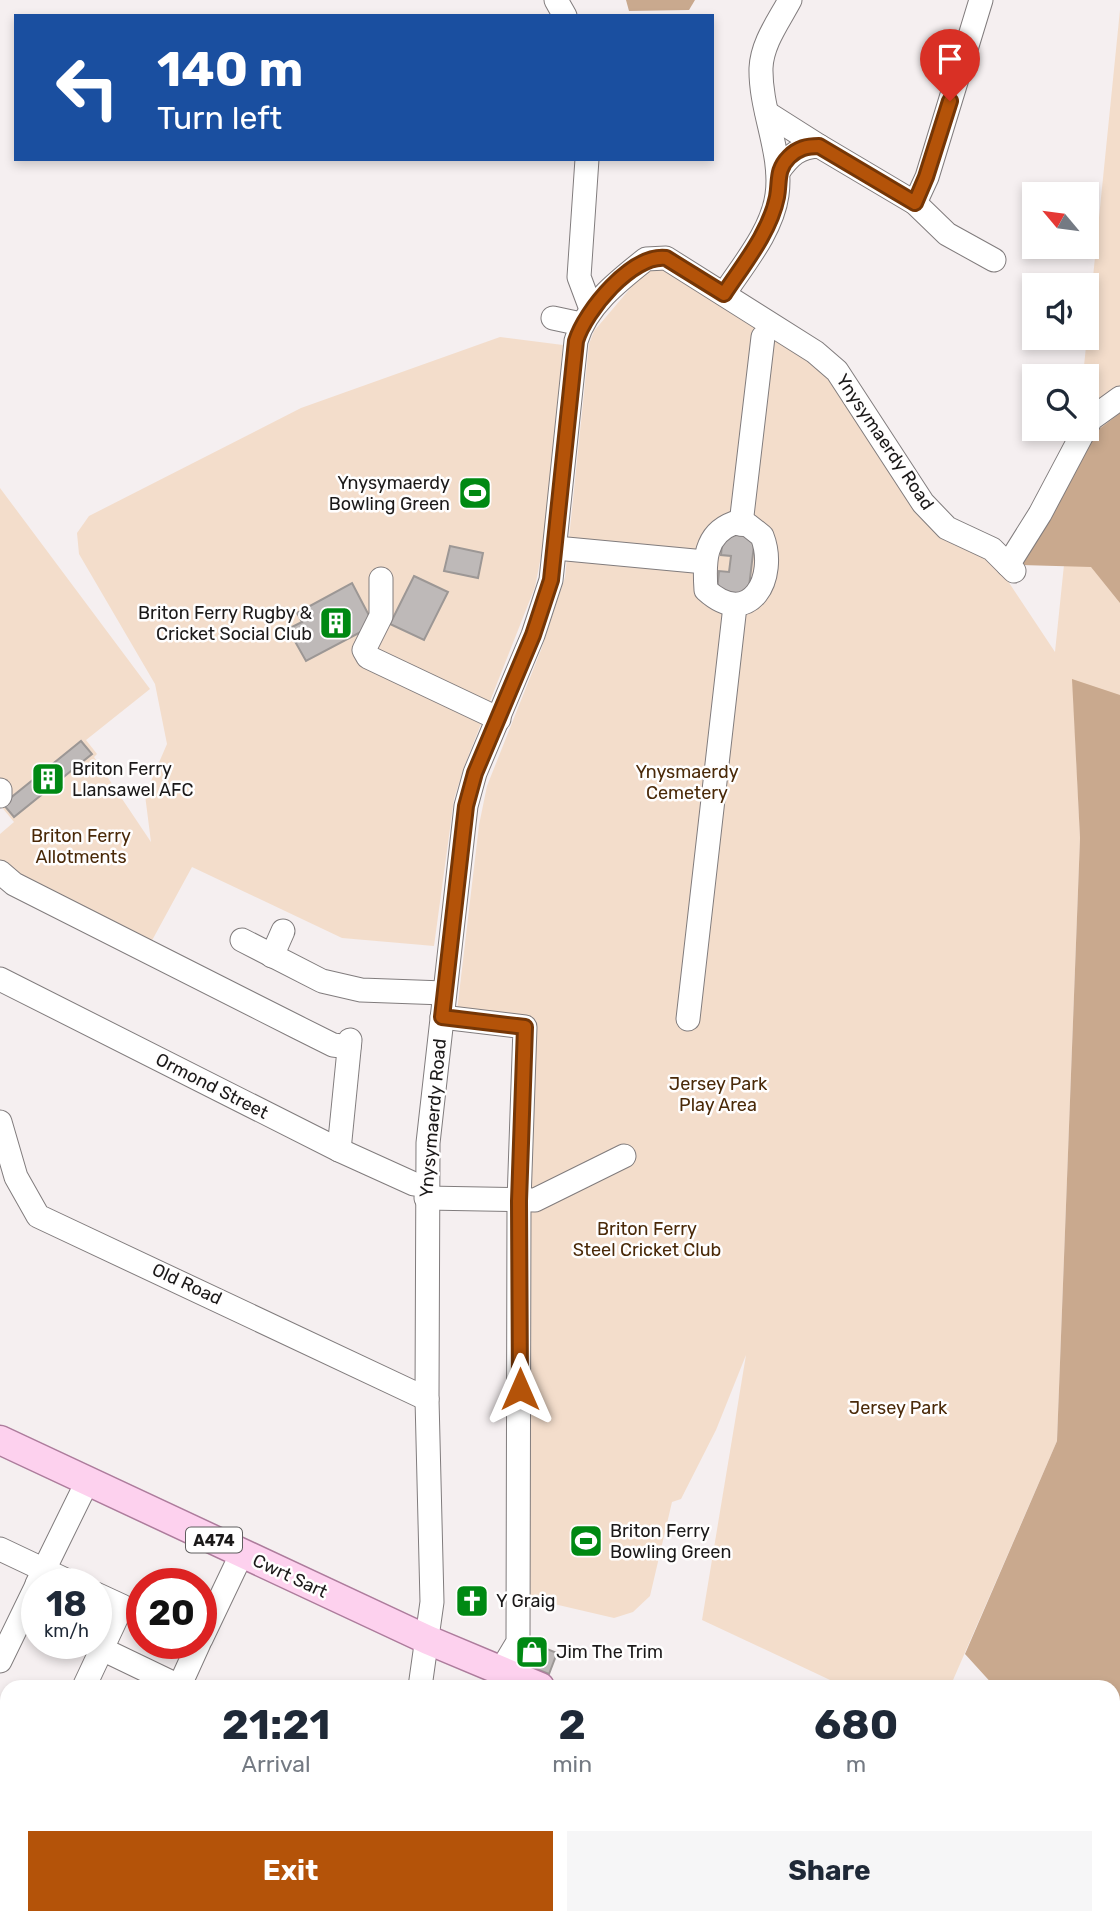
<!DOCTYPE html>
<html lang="en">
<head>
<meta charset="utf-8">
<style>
	:root { --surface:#fff; --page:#f6f6f7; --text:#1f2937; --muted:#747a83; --accent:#b45309 }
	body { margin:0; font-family:Rubik,sans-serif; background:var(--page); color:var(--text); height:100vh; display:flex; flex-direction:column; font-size:26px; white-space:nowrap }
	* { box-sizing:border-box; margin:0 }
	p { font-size:23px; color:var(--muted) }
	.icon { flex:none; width:38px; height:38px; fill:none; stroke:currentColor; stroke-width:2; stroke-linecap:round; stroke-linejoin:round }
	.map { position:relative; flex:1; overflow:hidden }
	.sheet { position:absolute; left:0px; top:1680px; width:1120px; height:245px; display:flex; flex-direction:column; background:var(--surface); border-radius:21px 21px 0 0; box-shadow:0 4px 10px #0003 }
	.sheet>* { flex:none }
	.guide { position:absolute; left:14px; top:14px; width:700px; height:147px; border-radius:0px; box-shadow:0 4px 10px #0003; background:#1a4fa0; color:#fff; overflow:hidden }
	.needle { width:46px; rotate:299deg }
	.controls { position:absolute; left:1022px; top:182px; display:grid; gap:14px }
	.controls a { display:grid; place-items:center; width:77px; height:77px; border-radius:0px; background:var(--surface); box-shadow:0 4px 10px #0003; font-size:35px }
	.speed { position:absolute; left:21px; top:1568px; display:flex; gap:14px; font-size:35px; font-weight:700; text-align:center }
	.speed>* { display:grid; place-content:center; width:91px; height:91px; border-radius:50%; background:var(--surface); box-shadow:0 4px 10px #0003; line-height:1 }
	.speed small { font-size:18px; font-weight:400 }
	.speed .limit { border:10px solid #d22; background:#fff; color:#111 }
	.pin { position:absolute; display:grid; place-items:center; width:60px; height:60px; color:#fff; margin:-72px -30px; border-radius:50% 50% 50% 0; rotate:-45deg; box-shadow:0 0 7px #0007 }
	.pin .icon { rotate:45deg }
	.me { position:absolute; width:77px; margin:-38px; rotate:0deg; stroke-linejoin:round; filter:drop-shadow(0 0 5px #0008) }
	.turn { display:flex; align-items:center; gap:24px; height:147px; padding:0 28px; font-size:32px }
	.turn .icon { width:91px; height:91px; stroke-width:2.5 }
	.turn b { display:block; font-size:49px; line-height:60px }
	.eta { display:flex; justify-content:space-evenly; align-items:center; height:119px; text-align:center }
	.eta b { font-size:42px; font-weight:700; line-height:49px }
	.button { display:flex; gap:14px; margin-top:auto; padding:14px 28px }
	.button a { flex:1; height:80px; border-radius:0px; background:var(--accent); color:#fff; font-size:28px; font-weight:700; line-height:80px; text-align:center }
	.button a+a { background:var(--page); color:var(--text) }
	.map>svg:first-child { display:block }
</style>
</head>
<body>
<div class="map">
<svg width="1120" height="1925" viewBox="0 0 1120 1925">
	<rect width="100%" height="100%" fill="#f5eff0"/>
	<!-- built -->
	<polygon fill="#eee0e2" points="807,1918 951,1918 963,1924 801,1925"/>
	<!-- green -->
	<g fill="#f3ddcb">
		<polygon points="1120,10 1120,704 1073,689 1080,838 1057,1441 950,1687 845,1687 702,1620 746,1355 716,1430 681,1499 672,1502 650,1596 633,1612 614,1618 524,1597 531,1018 457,1011 479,825 487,786 541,650 565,577 589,344 594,331 645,271 657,266 668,270 825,373 920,510 990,554 1055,652 1078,429 1087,429 1087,376 1083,376"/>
		<polygon points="500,337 563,345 545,536 535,587 464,767 454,799 434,946 342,938 192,867 149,946 0,866 0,834 14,822 0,805 0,488 150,689 86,740 97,754 94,757 151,842 145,795 167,744 155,684 79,554 77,533 89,516 301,408"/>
	</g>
	<!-- forest -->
	<g fill="#c9a98e">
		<polygon points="626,0 695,0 689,10 629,11"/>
		<polygon points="1120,413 1120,603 1091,567 1021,565 1098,430"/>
		<polygon points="1072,679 1120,695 1120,1900 1113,1894 1113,1687 995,1687 965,1654 1057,1441 1080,838"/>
	</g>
	<!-- building -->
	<g fill="#beb9b8" stroke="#9c9795" stroke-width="2">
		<polygon points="723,534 755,537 748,595 717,591 719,571 729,572 731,556 721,555"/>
		<polygon points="450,546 483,553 478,578 444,571"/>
		<polygon points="414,576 448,592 424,640 390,624"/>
		<polygon points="352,583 374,625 306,661 288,629 302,622 297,613"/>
		<polygon points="81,741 92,754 14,817 3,804"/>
		<polygon points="527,1641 557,1653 549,1674 519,1662"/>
	</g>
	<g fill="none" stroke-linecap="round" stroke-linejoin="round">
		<defs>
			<g id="minor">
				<polyline points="556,0 565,16"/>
				<polyline points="767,113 819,146"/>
				<polyline points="587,159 579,277 591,309"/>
				<path d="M778,172c12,-17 21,-25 41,-26l96,57 32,31 47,26"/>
				<polyline points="915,203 927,177 981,0"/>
				<path d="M724,294c19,-29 48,-63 53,-99 6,-42 -17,-84 -16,-127 1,-25 18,-47 29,-68"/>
				<polyline points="553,318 581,324"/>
				<polyline points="1087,426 1091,419 1120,398"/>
				<path d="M734,523l14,2 14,11c16,41 -12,94 -56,54 -2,-28 -2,-56 28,-67z"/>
				<polyline points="741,524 763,337"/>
				<polyline points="556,548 705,562"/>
				<polyline points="1008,565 1040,514 1085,429"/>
				<polyline points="381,579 381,616 364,650 368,657 499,719"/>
				<polyline points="0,790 0,796"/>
				<polyline points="0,872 14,884 297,1027 333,1045 349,1047"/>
				<polyline points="242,940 322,981 361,990 444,993"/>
				<polyline points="272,956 283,931"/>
				<polyline points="0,979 339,1150 414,1184 426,1186"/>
				<polyline points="442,1017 525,1027 519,1201 518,1642 500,1672"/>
				<polyline points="688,1019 735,606"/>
				<polyline points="0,1122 16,1177 38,1216 427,1399"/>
				<polyline points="339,1150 350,1040"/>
				<polyline points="426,1198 535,1200 624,1156"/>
				<polyline points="0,1549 74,1584"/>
				<polyline points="37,1584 88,1480"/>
				<polyline points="201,1639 242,1553"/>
				<polyline points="102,1649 181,1687"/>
				<polyline points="0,1661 37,1585"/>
				<polyline points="84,1687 122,1606 96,1594"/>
				<polyline points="179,1687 199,1643"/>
				<path d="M420,1687l12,-85 -5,-203 1,-256 38,-337 9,-33 58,-138 18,-55 25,-239c10,-35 42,-60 70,-82l20,-1 149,94 22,19 86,132 24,25 45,21 22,22"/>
				<polyline points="377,1925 379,1918"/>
				<polyline points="465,1925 471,1918"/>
				<polyline points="550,1925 556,1918"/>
				<polyline points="663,1925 669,1918"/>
				<polyline points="779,1925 785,1918"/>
				<polyline points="1050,1925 1054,1918"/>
			</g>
			<g id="major">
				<polyline points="0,1440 428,1640 540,1687"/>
				<polyline points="995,1918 1006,1925"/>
			</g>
		</defs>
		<!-- minor casing -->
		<use href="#minor" stroke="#817c7d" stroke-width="25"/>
		<!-- major casing -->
		<use href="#major" stroke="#ad7c9c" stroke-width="31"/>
		<!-- minor -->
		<use href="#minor" stroke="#fff" stroke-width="23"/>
		<!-- major -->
		<use href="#major" stroke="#fdd1ee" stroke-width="28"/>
		<defs>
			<g id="rail">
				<polyline points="0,1753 7,1759"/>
				<polyline points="0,1843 7,1847"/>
				<polyline points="102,1918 113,1925"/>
				<polyline points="119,1918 130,1925"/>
				<polyline points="192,1918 200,1925"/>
			</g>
		</defs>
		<!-- rail casing -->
		<use href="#rail" stroke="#535050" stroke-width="8"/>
		<!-- rail -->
		<use href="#rail" stroke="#fffefe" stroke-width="5" stroke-dasharray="16" stroke-linecap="butt"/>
	</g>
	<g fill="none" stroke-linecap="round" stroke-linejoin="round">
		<defs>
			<path id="route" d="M520,1389l-1,-188 6,-174 -83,-10 24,-211 9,-33 58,-138 18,-55 25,-239c9,-30 56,-87 90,-83l58,36c19,-29 46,-62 53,-97 3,-16 -1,-27 12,-40 9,-9 18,-11 30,-11l96,57 11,-26 24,-76"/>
		</defs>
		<!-- route casing -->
		<use href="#route" stroke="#753606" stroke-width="18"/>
		<!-- route -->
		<use href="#route" stroke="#b45309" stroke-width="12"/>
	</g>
	<!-- icons -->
	<defs>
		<symbol id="stadium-square" viewBox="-11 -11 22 22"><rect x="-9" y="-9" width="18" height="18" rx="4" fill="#008913" stroke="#fffefe"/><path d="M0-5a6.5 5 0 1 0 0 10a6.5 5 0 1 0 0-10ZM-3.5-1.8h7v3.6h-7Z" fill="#fff"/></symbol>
		<symbol id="building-square" viewBox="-11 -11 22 22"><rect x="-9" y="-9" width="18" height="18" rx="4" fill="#008913" stroke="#fffefe"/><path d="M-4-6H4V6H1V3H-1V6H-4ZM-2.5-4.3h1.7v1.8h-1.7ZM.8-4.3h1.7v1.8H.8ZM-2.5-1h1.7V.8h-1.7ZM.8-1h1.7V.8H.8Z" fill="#fff"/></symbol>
		<symbol id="church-square" viewBox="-11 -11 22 22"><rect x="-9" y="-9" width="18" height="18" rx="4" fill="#008913" stroke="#fffefe"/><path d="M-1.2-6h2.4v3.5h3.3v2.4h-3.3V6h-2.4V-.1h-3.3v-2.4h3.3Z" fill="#fff"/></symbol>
		<symbol id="shop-square" viewBox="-11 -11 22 22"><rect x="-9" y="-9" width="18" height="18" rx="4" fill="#008913" stroke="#fffefe"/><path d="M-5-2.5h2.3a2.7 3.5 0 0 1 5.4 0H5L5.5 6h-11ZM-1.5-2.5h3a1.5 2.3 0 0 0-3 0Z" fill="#fff"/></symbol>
	</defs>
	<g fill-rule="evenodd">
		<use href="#stadium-square" x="456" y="474" width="38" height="38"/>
		<use href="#building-square" x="317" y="604" width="38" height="38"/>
		<use href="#building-square" x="29" y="760" width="38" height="38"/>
		<use href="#stadium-square" x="567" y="1522" width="38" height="38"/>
		<use href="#church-square" x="453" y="1582" width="38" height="38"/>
		<use href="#shop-square" x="513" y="1633" width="38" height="38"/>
	</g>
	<g text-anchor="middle" stroke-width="5" stroke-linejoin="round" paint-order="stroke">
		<!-- shield labels -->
		<rect fill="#fffefe" stroke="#5f5e5e" stroke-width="2" x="186" y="1527.5" width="56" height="25" rx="5"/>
		<g font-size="16" font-weight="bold" fill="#1b1919">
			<text x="214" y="1546">A474</text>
		</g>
		<!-- street labels -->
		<g font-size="18" fill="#1b1919" stroke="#fffefe">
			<text transform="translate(885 442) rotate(56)" y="6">Ynysymaerdy Road</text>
			<text transform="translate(212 1086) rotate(27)" y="6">Ormond Street</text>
			<text transform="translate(433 1118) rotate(-85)" y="6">Ynysymaerdy Road</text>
			<text transform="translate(187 1284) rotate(25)" y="6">Old Road</text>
			<text transform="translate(290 1576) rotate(25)" y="6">Cwrt Sart</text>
		</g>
		<!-- poi labels -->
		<g font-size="18" fill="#1b1919" stroke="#fffefe" text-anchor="start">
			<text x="450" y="489" text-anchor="end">Ynysymaerdy<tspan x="450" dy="21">Bowling Green</tspan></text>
			<text x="312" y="619" text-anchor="end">Briton Ferry Rugby &amp;<tspan x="312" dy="21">Cricket Social Club</tspan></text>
			<text x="72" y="775">Briton Ferry<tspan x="72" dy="21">Llansawel AFC</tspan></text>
			<text x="610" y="1537">Briton Ferry<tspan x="610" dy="21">Bowling Green</tspan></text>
			<text x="496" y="1607">Y Graig</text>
			<text x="556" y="1658">Jim The Trim</text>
		</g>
		<!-- park labels -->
		<g font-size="18" fill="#4a2908" stroke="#fffefe">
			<text x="687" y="778">Ynysmaerdy<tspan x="687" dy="21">Cemetery</tspan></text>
			<text x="81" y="842">Briton Ferry<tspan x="81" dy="21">Allotments</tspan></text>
			<text x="718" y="1090">Jersey Park<tspan x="718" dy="21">Play Area</tspan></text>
			<text x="647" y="1235">Briton Ferry<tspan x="647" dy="21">Steel Cricket Club</tspan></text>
			<text x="898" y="1414">Jersey Park</text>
		</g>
	</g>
</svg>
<div class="controls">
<a><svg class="needle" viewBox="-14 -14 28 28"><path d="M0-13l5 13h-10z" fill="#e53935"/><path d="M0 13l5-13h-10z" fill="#747a83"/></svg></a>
<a><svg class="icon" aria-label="sound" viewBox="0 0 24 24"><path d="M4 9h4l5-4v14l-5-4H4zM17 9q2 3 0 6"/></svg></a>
<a><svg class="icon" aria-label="search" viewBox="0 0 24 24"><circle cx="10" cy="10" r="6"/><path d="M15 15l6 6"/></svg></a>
</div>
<div class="speed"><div>18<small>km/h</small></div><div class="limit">20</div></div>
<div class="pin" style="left:950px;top:101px;background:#d93025"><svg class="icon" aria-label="arrive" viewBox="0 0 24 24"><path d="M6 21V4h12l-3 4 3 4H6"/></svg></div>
<svg class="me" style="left:520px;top:1389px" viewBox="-20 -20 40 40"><path d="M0-17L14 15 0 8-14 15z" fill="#b45309" stroke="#fff" stroke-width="4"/></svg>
<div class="guide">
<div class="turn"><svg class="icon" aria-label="left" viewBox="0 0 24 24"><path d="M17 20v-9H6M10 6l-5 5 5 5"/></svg><div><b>140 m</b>Turn left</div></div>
</div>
<section class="sheet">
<div class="eta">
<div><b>21:21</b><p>Arrival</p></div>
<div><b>2</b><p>min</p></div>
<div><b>680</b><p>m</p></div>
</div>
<div class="button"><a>Exit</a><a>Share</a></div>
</section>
</div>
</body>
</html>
